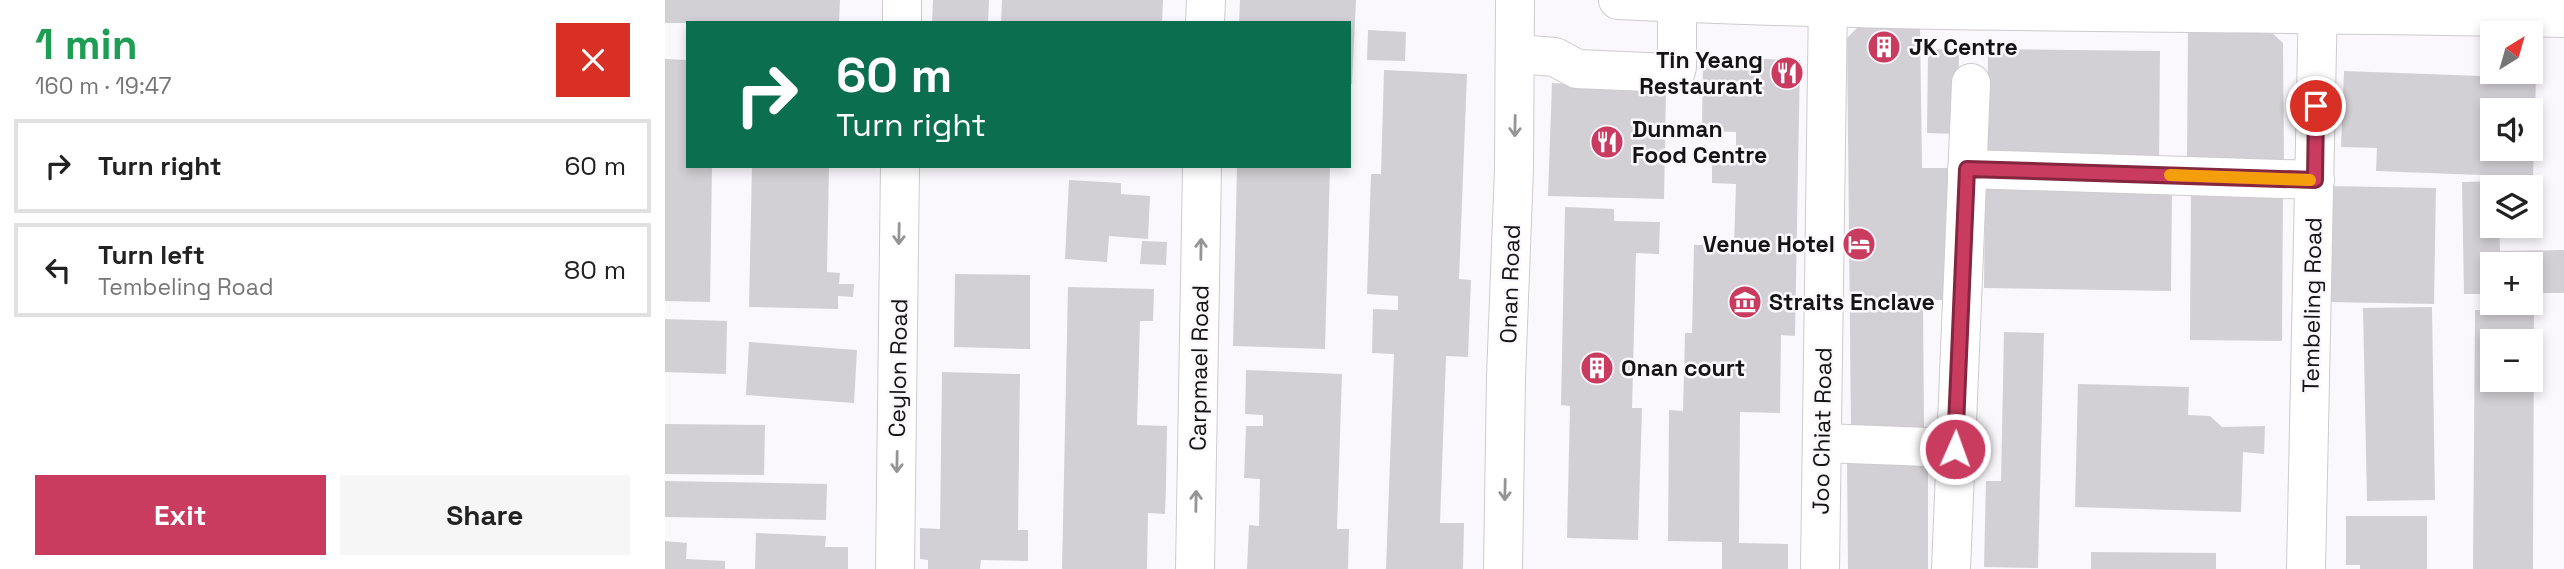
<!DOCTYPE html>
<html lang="en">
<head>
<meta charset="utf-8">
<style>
	:root { --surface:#fff; --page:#f6f6f6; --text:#222; --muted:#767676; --line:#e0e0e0; --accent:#ca3b60 }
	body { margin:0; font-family:"Space Grotesk",sans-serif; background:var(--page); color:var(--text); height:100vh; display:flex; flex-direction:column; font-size:26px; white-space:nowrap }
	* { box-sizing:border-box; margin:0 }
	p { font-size:23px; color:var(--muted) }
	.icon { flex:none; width:38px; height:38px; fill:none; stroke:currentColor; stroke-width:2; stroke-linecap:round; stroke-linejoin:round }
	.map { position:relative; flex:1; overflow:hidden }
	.side { display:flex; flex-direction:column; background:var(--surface); width:665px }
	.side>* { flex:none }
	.banner { position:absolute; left:21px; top:21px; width:665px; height:147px; border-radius:0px; box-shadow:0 4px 10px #0003; background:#0b6e4f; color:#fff; overflow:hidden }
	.needle { width:46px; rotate:37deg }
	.fabs { position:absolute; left:1815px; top:21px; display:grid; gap:14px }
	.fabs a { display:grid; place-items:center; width:63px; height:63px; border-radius:0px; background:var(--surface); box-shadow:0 4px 10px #0003; font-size:35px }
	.pin { position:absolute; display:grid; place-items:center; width:60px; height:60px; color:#fff; margin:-30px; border:4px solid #fff; border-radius:50%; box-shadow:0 2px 7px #0007 }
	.me { position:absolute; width:77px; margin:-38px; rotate:2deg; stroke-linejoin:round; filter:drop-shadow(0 0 5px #0008) }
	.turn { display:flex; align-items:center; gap:24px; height:147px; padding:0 35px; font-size:32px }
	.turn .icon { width:91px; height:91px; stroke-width:2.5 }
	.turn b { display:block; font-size:49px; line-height:60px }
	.round { display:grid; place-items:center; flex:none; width:74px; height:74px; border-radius:0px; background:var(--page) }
	.headline { display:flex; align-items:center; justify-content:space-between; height:119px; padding:0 35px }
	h1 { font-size:42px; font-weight:700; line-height:52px; color:#1e9e55 }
	.cta { display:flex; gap:14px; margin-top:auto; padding:14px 35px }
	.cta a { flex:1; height:80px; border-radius:0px; background:var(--accent); color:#fff; font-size:28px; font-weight:700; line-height:80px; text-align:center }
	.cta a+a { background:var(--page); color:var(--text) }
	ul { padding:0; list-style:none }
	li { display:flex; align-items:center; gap:21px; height:94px; margin:0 14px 10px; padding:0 21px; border:4px solid var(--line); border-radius:0px }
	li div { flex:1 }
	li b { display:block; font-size:26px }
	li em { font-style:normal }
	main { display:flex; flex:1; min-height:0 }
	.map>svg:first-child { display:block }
</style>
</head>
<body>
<main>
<section class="side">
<div class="headline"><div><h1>1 min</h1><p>160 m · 19:47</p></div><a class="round" style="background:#d93025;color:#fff"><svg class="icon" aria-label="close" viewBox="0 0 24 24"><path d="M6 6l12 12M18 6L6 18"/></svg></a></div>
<ul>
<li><svg class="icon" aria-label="right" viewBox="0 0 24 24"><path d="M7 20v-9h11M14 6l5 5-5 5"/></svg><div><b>Turn right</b></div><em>60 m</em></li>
<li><svg class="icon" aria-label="left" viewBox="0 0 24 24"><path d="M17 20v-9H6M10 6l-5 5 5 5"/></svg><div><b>Turn left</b><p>Tembeling Road</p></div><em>80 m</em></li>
</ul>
<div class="cta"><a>Exit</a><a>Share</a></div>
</section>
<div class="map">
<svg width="1899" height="569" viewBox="0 0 1899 569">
	<rect width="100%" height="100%" fill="#faf8fc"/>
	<!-- building -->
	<g fill="#d2d0d4" fill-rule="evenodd">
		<polygon points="0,0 175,0 174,23 0,23"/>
		<polygon points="268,0 324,0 323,23 267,23"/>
		<polygon points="337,0 498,0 497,23 336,23"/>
		<polygon points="575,0 691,0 687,84 684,84 684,23 574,23"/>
		<polygon points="1193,27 1255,28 1257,168 1293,168 1295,300 1258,300 1259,428 1186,429 1182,38"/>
		<polygon points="1523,28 1604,30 1618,43 1619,163 1522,162"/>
		<polygon points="703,30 741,32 740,61 702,60"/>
		<polygon points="1263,49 1294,50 1293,134 1262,133"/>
		<polygon points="1323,49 1495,51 1494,166 1322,163"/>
		<polygon points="1038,57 1135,60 1130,336 1116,335 1115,413 1075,412 1074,543 1123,544 1123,569 1057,569 1057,542 1003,541 1004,410 1018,411 1020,333 1027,333 1029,245 1069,245 1071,184 1047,183 1047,152 1071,152 1071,132 1037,131"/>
		<polygon points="0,59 23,60 23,166 47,166 45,302 0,301"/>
		<polygon points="719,70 802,74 794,279 806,280 803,357 781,356 775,523 799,523 798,569 721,569 729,354 707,353 708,309 733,310 733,296 702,294 706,174 716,174"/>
		<path d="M1679,71l192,7 -3,99 -157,-6 1,-23 -36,-1zM1827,110h39v39h-39z"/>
		<polygon points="887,83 1001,88 999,199 883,196"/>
		<polygon points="87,166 164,166 162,272 175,273 174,284 189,284 188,297 173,296 173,309 84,307"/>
		<polygon points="572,166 665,166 660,349 568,346"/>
		<polygon points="404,180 456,183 456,194 485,196 483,239 444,236 442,262 400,259"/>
		<polygon points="1834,181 1834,187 1827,187 1827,226 1834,226 1835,251 1899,250 1899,293 1866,293 1866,264 1827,264 1827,294 1799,294 1797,182"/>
		<polygon points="1320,186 1507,189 1506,291 1319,288"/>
		<polygon points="1663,186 1771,188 1769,304 1661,302"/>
		<polygon points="1526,188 1618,189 1617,341 1525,340"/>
		<polygon points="900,207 949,209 949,221 995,222 994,254 971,253 967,408 977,408 973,540 902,538 905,406 896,405"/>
		<polygon points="477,241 502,242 501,265 475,264"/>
		<polygon points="290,274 365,275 365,349 289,347"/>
		<polygon points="403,287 489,289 488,321 475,321 472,425 502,426 501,486 500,514 483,513 482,569 397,569"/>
		<polygon points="1767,307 1770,500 1702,501 1698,308"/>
		<path d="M1810,310l59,1 -1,258h-60zM1827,341h39v39h-39z"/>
		<polygon points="0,319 62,321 61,374 0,372"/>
		<polygon points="1339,332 1379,333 1373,568 1319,567 1321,481 1336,481"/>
		<polygon points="84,342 192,350 189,403 81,395"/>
		<polygon points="581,370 677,374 672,529 684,529 683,569 582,569 584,525 594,526 595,479 579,478 581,426 598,426 598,415 580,414"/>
		<polygon points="277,372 355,374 353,530 363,530 363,561 316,560 315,569 263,569 263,560 255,559 255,528 275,529"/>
		<polygon points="1413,384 1524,387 1523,415 1545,416 1557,427 1600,426 1599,454 1578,452 1576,512 1410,507"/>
		<polygon points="0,424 100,425 99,475 0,474"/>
		<polygon points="1182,458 1263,458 1263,569 1183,569"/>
		<polygon points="0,481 162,484 161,520 0,517"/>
		<polygon points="1681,516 1762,516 1762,569 1695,569 1695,565 1681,565"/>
		<polygon points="91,533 161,536 160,547 183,547 183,569 90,569"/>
		<polygon points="0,541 22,543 21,559 60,561 60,569 0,569"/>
		<polygon points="1426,552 1551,553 1551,569 1426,569"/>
	</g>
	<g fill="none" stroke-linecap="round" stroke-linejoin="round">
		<defs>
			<g id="minor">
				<path d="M953,0c315,15 631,11 946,18"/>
				<polyline points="237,23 237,0"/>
				<polyline points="540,23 541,0"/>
				<polyline points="852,54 890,57 912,69 1006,73 1011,71 1012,67 1012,3"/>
				<polyline points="1302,169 1650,180"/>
				<polyline points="1158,443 1290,448"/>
				<polyline points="230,569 235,166"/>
				<polyline points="530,569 537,166"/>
				<polyline points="838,569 841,377 849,169 850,0"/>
				<polyline points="1155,569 1163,0"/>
				<polyline points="1286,569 1306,83"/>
				<polyline points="1641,569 1653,0"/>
			</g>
		</defs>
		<!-- minor casing -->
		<use href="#minor" stroke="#cdcbcf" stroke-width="40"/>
		<!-- minor -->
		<use href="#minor" stroke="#fff" stroke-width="38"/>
	</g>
	<!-- one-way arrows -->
	<defs><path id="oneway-shaft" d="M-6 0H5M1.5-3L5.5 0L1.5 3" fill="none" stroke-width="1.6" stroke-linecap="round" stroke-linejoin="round" transform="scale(1.75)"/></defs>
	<g stroke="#969596">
		<use href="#oneway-shaft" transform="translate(850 126) rotate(91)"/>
		<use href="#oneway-shaft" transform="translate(234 234) rotate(91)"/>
		<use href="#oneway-shaft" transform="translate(536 249) rotate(-89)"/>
		<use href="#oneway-shaft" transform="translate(232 462) rotate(91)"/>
		<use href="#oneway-shaft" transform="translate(840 490) rotate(91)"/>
		<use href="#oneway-shaft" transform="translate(531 501) rotate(-89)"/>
	</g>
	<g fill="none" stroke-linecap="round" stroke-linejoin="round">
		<defs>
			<polyline id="route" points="1290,449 1302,169 1650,180 1651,106"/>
		</defs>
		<!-- route casing -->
		<use href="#route" stroke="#83263e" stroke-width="18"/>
		<!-- route -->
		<use href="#route" stroke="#ca3b60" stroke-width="12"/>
		<!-- slow -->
		<polyline stroke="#f59e0b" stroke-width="12" points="1505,175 1645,180"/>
	</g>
	<!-- icons -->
	<defs>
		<symbol id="building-disc" viewBox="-11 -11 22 22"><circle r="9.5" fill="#ca3b60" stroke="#faf8fc"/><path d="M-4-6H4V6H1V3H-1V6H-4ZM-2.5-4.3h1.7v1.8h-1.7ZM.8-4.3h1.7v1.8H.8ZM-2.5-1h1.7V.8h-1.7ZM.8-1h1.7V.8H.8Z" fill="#fff"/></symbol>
		<symbol id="restaurant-disc" viewBox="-11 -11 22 22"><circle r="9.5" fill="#ca3b60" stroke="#faf8fc"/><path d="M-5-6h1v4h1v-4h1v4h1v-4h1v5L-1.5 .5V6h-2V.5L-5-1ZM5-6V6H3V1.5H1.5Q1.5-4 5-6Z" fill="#fff"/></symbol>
		<symbol id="hotel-disc" viewBox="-11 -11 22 22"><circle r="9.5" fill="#ca3b60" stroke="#faf8fc"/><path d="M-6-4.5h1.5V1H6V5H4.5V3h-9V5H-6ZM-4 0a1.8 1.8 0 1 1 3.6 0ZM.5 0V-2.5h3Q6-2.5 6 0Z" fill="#fff"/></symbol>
		<symbol id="museum-disc" viewBox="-11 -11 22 22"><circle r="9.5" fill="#ca3b60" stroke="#faf8fc"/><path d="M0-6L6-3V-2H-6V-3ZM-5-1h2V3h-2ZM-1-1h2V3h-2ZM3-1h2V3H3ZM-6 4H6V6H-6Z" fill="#fff"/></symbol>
	</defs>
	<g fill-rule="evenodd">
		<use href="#building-disc" x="1200" y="28" width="38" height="38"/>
		<use href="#restaurant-disc" x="1103" y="54" width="38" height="38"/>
		<use href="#restaurant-disc" x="923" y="123" width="38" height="38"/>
		<use href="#hotel-disc" x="1175" y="225" width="38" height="38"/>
		<use href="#museum-disc" x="1061" y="283" width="38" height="38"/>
		<use href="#building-disc" x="913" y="349" width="38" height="38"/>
	</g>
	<g text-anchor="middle" stroke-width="5" stroke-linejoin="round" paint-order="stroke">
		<!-- poi labels -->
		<g font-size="23" font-weight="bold" fill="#151415" stroke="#faf8fc" text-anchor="start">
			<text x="1244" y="55">JK Centre</text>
			<text x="1098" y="68" text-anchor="end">Tin Yeang<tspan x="1098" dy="26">Restaurant</tspan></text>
			<text x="967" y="137">Dunman<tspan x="967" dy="26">Food Centre</tspan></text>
			<text x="1170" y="252" text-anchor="end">Venue Hotel</text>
			<text x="1104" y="310">Straits Enclave</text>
			<text x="956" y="376">Onan court</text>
		</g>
		<!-- street labels -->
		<g font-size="23" fill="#151415" stroke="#faf8fc">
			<text transform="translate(845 284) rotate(-88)" y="8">Onan Road</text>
			<text transform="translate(1647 305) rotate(-89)" y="8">Tembeling Road</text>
			<text transform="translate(233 368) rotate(-89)" y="8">Ceylon Road</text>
			<text transform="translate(534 368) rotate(-89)" y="8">Carpmael Road</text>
			<text transform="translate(1157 431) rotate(-89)" y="8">Joo Chiat Road</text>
		</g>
	</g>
</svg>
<div class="fabs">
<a><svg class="needle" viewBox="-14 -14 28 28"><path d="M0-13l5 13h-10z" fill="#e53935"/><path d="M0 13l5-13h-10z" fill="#767676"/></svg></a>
<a><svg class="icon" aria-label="sound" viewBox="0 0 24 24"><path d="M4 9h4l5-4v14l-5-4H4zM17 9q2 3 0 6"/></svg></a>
<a><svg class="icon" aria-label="layers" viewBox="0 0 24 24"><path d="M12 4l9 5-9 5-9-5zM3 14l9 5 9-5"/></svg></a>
<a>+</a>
<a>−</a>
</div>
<div class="pin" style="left:1651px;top:106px;background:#d93025"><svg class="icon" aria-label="arrive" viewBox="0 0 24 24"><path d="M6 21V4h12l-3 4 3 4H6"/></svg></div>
<svg class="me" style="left:1290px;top:449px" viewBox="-20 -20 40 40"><circle r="17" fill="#ca3b60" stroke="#fff" stroke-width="3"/><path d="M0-11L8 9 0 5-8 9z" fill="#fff"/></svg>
<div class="banner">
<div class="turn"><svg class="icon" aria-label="right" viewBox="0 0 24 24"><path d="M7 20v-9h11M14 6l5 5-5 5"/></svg><div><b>60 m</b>Turn right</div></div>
</div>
</div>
</main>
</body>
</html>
